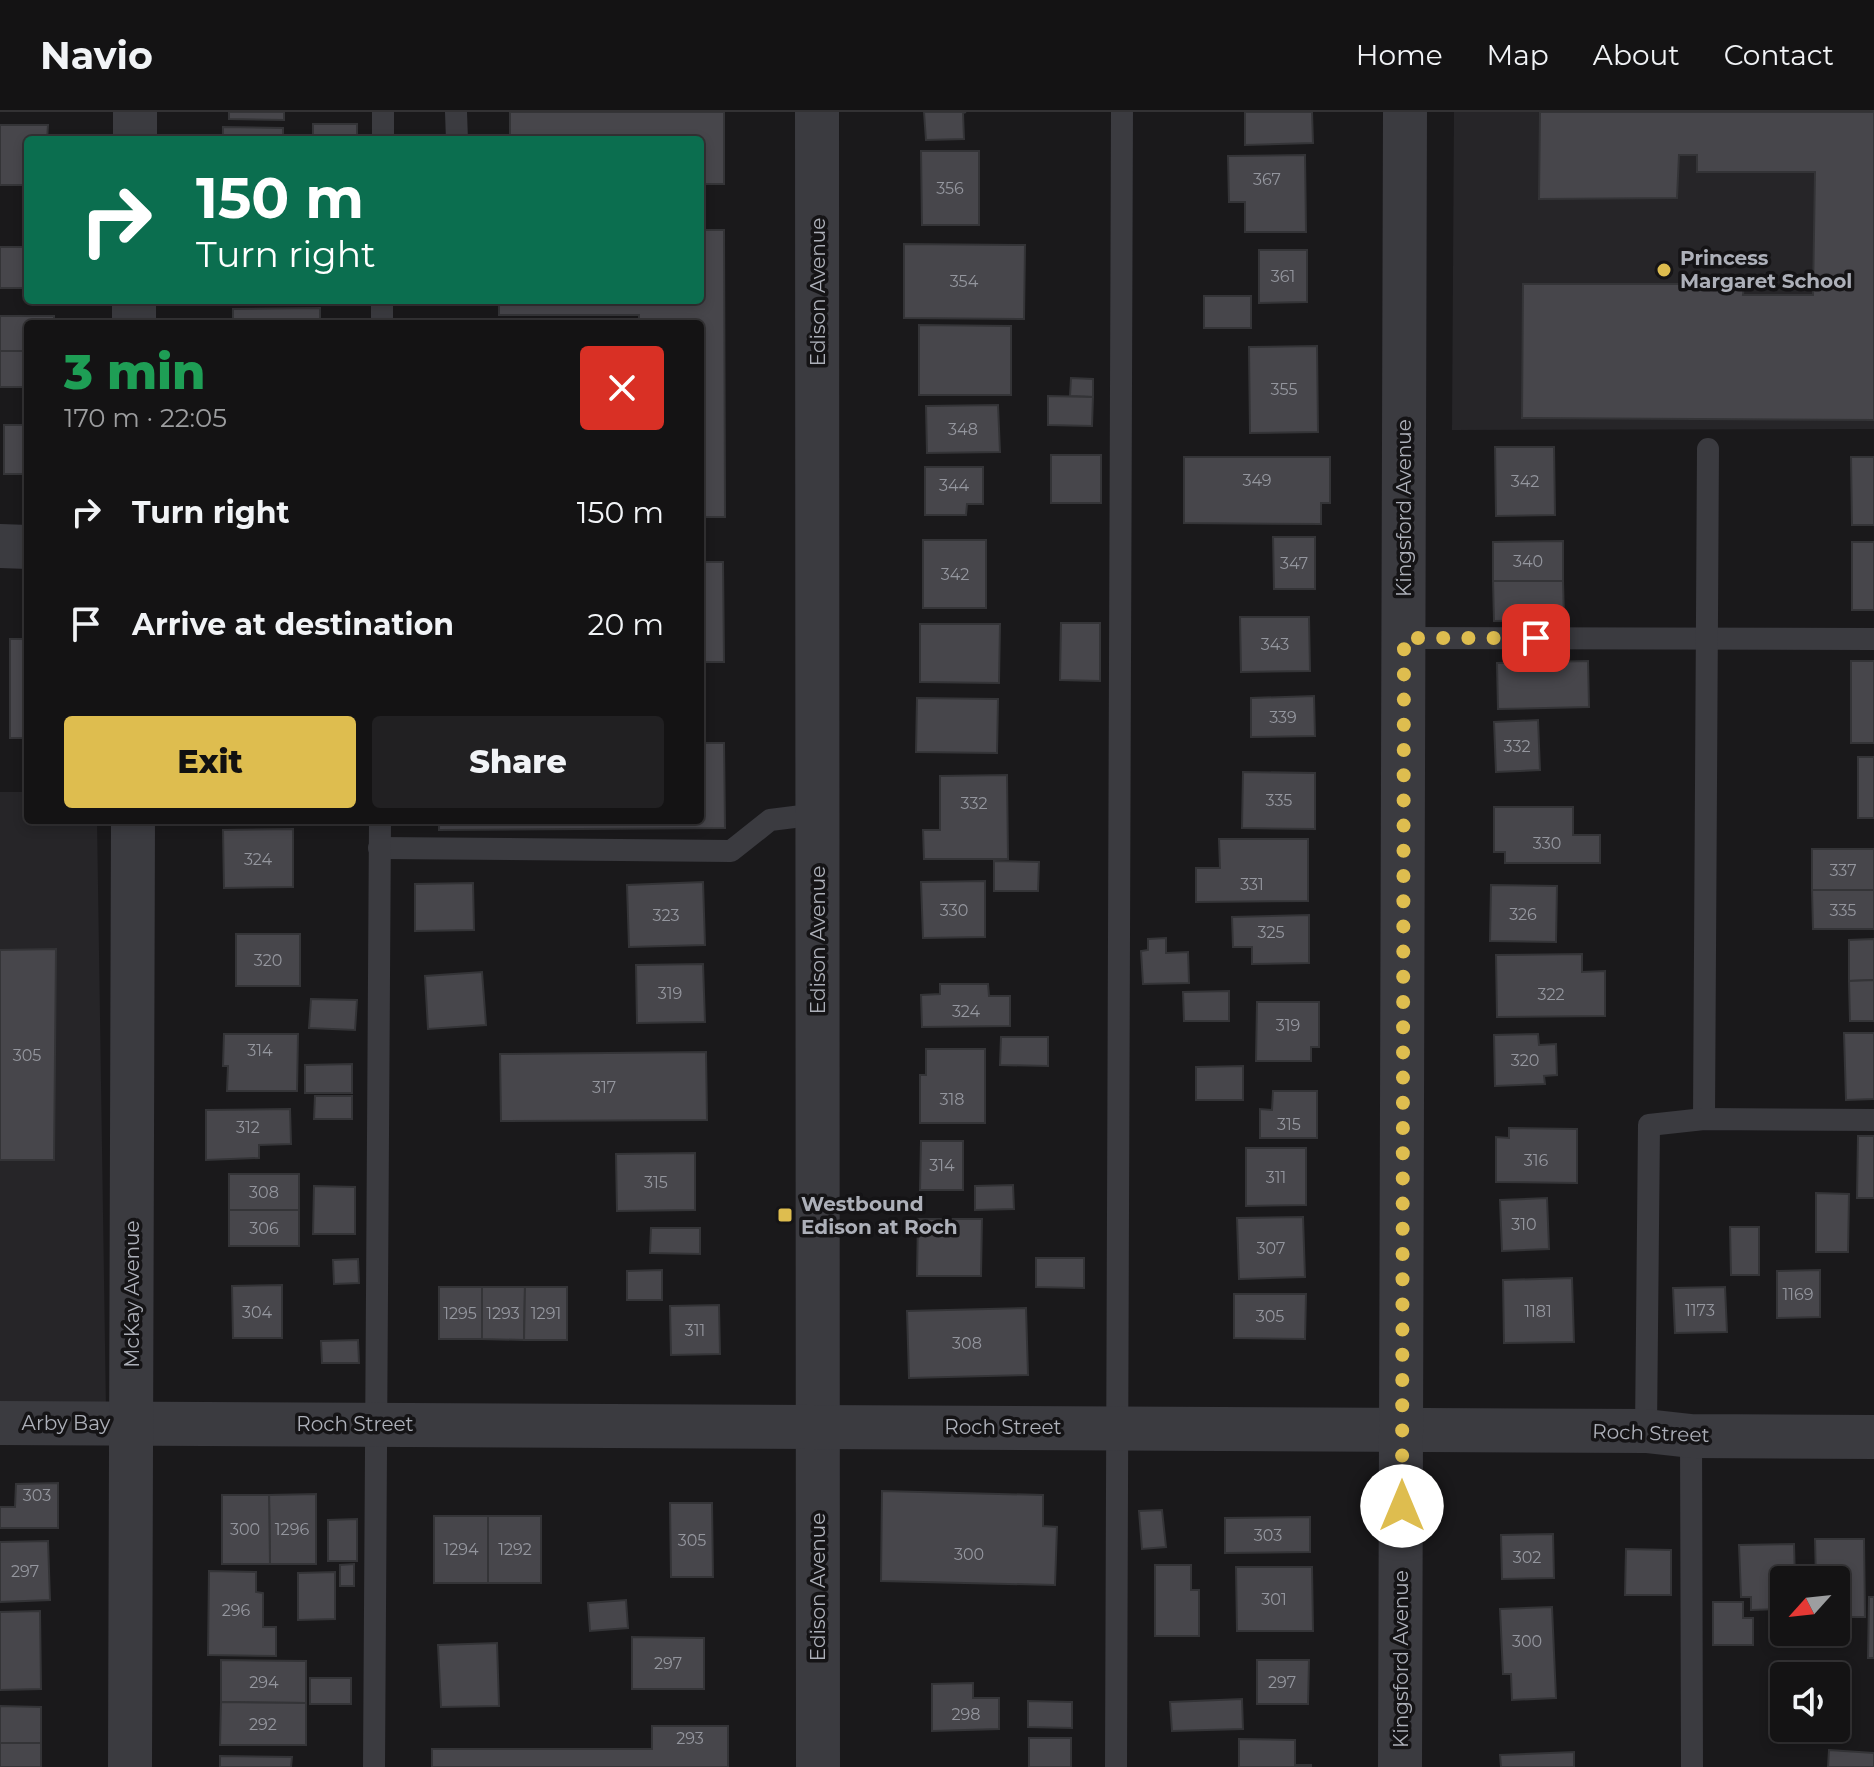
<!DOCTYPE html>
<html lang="en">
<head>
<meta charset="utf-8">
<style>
	:root { --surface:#141314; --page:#212022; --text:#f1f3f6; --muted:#9d9ea0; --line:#333234; --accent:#debd4f }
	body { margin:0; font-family:Montserrat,sans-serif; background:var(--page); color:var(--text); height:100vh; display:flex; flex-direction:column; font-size:30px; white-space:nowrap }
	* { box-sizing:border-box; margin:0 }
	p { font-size:26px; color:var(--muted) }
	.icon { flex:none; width:44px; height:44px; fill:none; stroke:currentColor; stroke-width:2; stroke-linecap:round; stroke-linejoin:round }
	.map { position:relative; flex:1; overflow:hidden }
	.details { position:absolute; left:24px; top:208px; width:680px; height:504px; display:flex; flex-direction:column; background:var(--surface); border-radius:8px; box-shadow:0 4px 12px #0003,0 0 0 2px var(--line) }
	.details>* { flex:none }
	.guide { position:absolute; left:24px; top:24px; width:680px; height:168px; border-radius:8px; box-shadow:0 4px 12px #0003,0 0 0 2px var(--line); background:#0b6e4f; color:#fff; overflow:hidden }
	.needle { width:52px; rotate:243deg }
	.fabs { position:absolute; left:1770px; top:1454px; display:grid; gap:16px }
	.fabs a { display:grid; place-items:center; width:80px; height:80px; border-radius:8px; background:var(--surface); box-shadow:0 4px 12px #0003,0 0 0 2px var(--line); font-size:40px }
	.pin { position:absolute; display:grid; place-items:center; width:68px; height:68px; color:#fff; margin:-34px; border-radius:16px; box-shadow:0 4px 12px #0006 }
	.me { position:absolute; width:88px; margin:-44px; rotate:0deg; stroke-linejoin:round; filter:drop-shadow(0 0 6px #0008) }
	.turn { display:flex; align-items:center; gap:28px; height:168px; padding:0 40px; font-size:36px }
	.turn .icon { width:104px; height:104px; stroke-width:2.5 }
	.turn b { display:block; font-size:56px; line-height:68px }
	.round { display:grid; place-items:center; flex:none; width:84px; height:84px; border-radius:8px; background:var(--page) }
	.head { display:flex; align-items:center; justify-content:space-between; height:136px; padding:0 40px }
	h1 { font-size:48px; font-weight:800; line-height:60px; color:#1e9e55 }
	.primary-button { display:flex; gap:16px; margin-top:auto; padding:16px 40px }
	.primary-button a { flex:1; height:92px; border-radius:8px; background:var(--accent); color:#111; font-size:32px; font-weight:800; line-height:92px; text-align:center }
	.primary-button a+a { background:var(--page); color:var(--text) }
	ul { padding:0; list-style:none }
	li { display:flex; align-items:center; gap:24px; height:112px; padding:0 40px }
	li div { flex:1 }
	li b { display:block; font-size:30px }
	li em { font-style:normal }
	header { display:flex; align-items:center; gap:48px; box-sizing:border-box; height:112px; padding:0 40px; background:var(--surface); border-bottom:2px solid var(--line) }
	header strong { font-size:38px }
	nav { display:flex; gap:44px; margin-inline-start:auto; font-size:28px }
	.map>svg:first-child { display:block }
</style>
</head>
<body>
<header>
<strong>Navio</strong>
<nav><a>Home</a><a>Map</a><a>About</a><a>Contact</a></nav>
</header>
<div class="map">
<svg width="1874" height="1655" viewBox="0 0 1874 1655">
	<rect width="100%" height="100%" fill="#1a191b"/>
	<!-- built -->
	<g fill="#262528">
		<polygon points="1454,0 1874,0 1874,317 1452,318"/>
		<polygon points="0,680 28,680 28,708 97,708 106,1298 0,1299"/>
	</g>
	<!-- building -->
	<g fill="#47464b" stroke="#343437" stroke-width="2">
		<polygon points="229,0 284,0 284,8 229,7"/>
		<polygon points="510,0 724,0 724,72 700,72 700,28 510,28"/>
		<polygon points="924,0 966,0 963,1 964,27 926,28"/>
		<polygon points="1245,0 1312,0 1313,31 1245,33"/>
		<polygon points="1540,0 1874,0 1874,308 1522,306 1523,172 1744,172 1743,183 1813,183 1815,60 1697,60 1697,43 1679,43 1677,86 1539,87"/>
		<rect x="313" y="12" width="44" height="16"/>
		<polygon points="0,13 48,13 47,28 28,28 28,73 0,73"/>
		<polygon points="223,15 283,16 283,28 223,28"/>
		<polygon points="921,39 979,39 979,113 922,113"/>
		<polygon points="1305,43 1306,120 1245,120 1245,90 1229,90 1228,44"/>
		<polygon points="700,118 724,118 725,405 700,405 700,212 639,212 639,203 499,203 499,188 700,188"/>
		<polygon points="904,132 1025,133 1024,207 904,206"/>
		<rect x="0" y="135" width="28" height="41"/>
		<polygon points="1259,138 1307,138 1307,190 1259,191"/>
		<rect x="1204" y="184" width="47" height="32"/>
		<polygon points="320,196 320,212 233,212 233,197"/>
		<polygon points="0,204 54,204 54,212 28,212 28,239 0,239"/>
		<polygon points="919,213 1011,214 1011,283 919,283"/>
		<polygon points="1317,234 1318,320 1250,321 1249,235"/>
		<rect x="0" y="239" width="28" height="36"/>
		<polygon points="1071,266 1093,267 1093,285 1070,284"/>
		<polygon points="1048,284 1093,285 1092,314 1048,313"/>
		<polygon points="998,293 1000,340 927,341 926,294"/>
		<rect x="4" y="313" width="24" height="49"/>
		<polygon points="1495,335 1554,335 1555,403 1496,404"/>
		<rect x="1051" y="343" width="50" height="48"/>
		<polygon points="1184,345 1330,345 1330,391 1321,391 1321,412 1184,411"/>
		<polygon points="1851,345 1874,345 1874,413 1852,413"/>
		<polygon points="925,355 983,355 983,392 967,392 966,403 925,403"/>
		<polygon points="1273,425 1315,425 1315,477 1274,477"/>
		<rect x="923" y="428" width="63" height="68"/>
		<polygon points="1563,429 1563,469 1493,469 1493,430"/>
		<rect x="1852" y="430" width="22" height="68"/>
		<polygon points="700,450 723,450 724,550 700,550"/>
		<polygon points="1493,469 1563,469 1564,508 1494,509"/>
		<polygon points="1240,505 1309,505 1310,559 1241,560"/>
		<polygon points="1061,511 1100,511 1100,569 1060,568"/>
		<polygon points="920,512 1000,512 999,571 920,570"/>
		<rect x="10" y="527" width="18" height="99"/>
		<polygon points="1588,549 1589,595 1498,597 1497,551"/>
		<rect x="1851" y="549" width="23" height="82"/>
		<polygon points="1314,584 1315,624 1251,625 1251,586"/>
		<polygon points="917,586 998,587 997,641 916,640"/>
		<polygon points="1538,608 1540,658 1496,660 1494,610"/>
		<polygon points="700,631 724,631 725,716 439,718 439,708 700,708"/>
		<rect x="1858" y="645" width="16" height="61"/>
		<polygon points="1243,660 1315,661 1315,717 1242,716"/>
		<polygon points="1007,663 1008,747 924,747 923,718 940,718 940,664"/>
		<polygon points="1494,695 1573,695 1573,723 1600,723 1600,751 1505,751 1505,740 1494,740"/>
		<polygon points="293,717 293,775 224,776 223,718"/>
		<polygon points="1219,727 1308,727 1308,789 1196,790 1196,756 1220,756"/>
		<rect x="1812" y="737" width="62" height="41"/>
		<polygon points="994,749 1039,750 1038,779 994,779"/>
		<polygon points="985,769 985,825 923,826 921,770"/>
		<polygon points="703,770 705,833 629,835 627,773"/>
		<polygon points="473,771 474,818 415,819 415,772"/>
		<polygon points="1491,773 1557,774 1556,830 1490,829"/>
		<polygon points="1812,778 1874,778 1874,817 1813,817"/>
		<polygon points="1309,803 1309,851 1252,852 1252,835 1233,835 1232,805"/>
		<rect x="236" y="822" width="64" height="52"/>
		<polygon points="1166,826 1166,841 1188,840 1189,871 1143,872 1141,839 1148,838 1148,827"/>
		<polygon points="1874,827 1874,868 1849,869 1849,828"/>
		<polygon points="56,837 54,1048 0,1048 0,838"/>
		<polygon points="1582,842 1582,860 1605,859 1605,904 1497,905 1496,843"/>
		<polygon points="703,852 705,910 637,911 636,853"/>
		<polygon points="482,860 486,913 428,917 425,864"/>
		<polygon points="1874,868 1874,909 1850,909 1849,869"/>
		<polygon points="940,872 988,872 989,884 1010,884 1010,914 922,915 921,883 940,882"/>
		<polygon points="1229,879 1229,909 1184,909 1183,880"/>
		<polygon points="311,887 357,888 355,918 309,916"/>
		<polygon points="1257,890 1319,890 1319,935 1311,935 1311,949 1256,949"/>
		<polygon points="1844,921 1874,921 1874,987 1846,988"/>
		<polygon points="224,922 298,922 297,979 227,979 228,954 223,954"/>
		<polygon points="1538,922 1539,933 1556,932 1557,963 1544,964 1545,972 1495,974 1494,923"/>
		<polygon points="1001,925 1048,925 1048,954 1000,953"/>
		<polygon points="926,937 985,937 985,1011 920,1011 920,963 926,963"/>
		<polygon points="706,940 707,1008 501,1009 500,942"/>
		<polygon points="352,952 352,981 305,981 305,953"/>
		<polygon points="1243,954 1243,988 1196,988 1196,955"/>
		<polygon points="1273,979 1317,979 1317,1026 1260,1026 1260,997 1272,998"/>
		<polygon points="315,984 352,984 352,1007 314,1007"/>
		<polygon points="290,997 291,1032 259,1033 259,1046 206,1048 206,998"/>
		<polygon points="1509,1016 1577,1017 1577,1071 1496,1070 1496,1025 1509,1026"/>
		<polygon points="1858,1024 1874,1024 1874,1086 1857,1086"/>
		<polygon points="921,1029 963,1029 963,1078 920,1078"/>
		<polygon points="1246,1036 1306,1036 1306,1093 1246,1094"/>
		<polygon points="695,1041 695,1098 617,1099 616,1042"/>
		<rect x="229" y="1062" width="70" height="36"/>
		<polygon points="1013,1073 1014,1097 975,1098 975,1074"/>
		<polygon points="314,1074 355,1075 355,1122 313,1122"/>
		<polygon points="1816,1081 1849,1082 1848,1140 1816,1140"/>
		<polygon points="1547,1086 1549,1137 1502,1139 1500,1088"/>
		<rect x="229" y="1098" width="70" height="36"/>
		<polygon points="1303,1105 1305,1165 1239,1167 1237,1106"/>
		<polygon points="918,1107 982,1107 981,1164 917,1164"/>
		<polygon points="1730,1115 1759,1115 1759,1163 1731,1163"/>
		<polygon points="651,1116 700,1116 700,1142 650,1141"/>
		<polygon points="1036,1146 1084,1146 1084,1176 1036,1175"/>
		<polygon points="358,1147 359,1171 334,1172 333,1148"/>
		<polygon points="662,1158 662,1188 627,1188 627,1159"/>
		<polygon points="1820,1158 1820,1205 1777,1206 1777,1159"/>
		<polygon points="1572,1166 1574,1230 1504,1231 1503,1168"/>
		<polygon points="282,1173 282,1226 233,1226 232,1174"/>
		<rect x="439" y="1175" width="43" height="52"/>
		<polygon points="482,1175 525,1175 524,1228 482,1227"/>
		<polygon points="525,1175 567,1175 567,1228 524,1228"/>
		<polygon points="1725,1175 1727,1220 1675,1221 1673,1176"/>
		<polygon points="1234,1182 1306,1182 1305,1227 1234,1226"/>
		<polygon points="719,1193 720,1242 671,1243 670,1194"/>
		<polygon points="1026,1196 1028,1263 909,1266 907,1199"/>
		<polygon points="358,1228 359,1251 322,1251 321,1229"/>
		<polygon points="58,1371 58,1416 0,1416 0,1395 15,1395 16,1372"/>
		<polygon points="882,1379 1043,1383 1043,1414 1057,1415 1055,1473 881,1469"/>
		<polygon points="316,1382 316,1452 270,1452 269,1383"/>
		<polygon points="222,1383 269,1383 270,1452 222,1452"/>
		<polygon points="670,1391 712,1391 713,1465 671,1465"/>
		<polygon points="1162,1398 1166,1435 1142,1437 1139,1399"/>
		<rect x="434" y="1404" width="54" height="67"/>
		<rect x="488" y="1404" width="53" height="67"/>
		<polygon points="1310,1405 1310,1440 1225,1441 1225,1406"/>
		<polygon points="357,1407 357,1449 328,1449 328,1408"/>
		<polygon points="1553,1422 1554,1466 1502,1467 1501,1423"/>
		<polygon points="1815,1427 1864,1427 1865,1505 1836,1505 1836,1468 1816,1468"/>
		<polygon points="48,1429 50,1488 0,1490 0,1430"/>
		<polygon points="1794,1432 1795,1468 1784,1468 1784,1497 1751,1498 1751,1485 1741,1485 1739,1433"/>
		<polygon points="1626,1437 1671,1438 1671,1483 1625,1483"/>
		<polygon points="354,1452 354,1474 340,1474 340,1453"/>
		<polygon points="1155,1453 1191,1453 1191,1478 1199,1478 1199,1524 1155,1524"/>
		<polygon points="1236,1455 1312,1455 1313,1519 1237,1519"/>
		<polygon points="209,1459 256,1460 256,1480 263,1481 263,1515 276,1515 276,1544 208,1543"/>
		<polygon points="335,1460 335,1507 298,1508 298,1461"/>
		<polygon points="1869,1485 1874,1485 1874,1546 1868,1546"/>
		<polygon points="626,1488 628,1516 590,1519 588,1491"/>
		<polygon points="1713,1490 1743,1490 1743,1506 1753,1506 1753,1533 1713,1533"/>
		<polygon points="1552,1495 1556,1586 1512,1588 1511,1562 1503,1562 1500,1497"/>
		<polygon points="40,1499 41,1577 0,1578 0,1500"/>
		<polygon points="632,1525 704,1526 704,1577 632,1577"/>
		<polygon points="497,1531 499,1594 441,1595 438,1533"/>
		<polygon points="221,1548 306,1549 306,1591 221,1590"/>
		<polygon points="1257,1548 1309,1548 1308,1592 1257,1592"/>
		<rect x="310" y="1566" width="41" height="26"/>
		<polygon points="973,1571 973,1586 999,1586 999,1617 932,1619 932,1572"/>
		<polygon points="1242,1587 1243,1617 1172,1619 1170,1590"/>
		<polygon points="1028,1589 1072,1590 1072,1616 1028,1615"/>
		<polygon points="221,1590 306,1591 306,1633 220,1633"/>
		<polygon points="0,1594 41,1595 41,1631 0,1631"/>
		<polygon points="652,1614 728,1614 728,1655 432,1655 432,1637 652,1637"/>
		<rect x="1029" y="1626" width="42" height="29"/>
		<polygon points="1239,1627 1295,1628 1295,1653 1311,1653 1311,1655 1239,1655"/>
		<rect x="0" y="1631" width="41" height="24"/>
		<polygon points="1829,1638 1874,1641 1874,1655 1828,1655"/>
		<polygon points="1574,1640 1574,1655 1501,1655 1500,1643"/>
		<polygon points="220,1644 292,1645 291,1655 220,1655"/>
	</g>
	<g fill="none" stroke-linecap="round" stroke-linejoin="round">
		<!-- service -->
		<g stroke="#3b3b40" stroke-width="22">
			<polyline points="456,0 457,28"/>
			<polyline points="383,28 383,0"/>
			<polyline points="382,212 382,188"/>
			<polyline points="1404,526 1874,527"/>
			<polyline points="379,736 731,739 770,708 818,702"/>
			<polyline points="1704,1007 1708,337"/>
			<polyline points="1646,1319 1649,1013 1704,1007 1874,1008"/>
			<polyline points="1691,1324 1692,1655"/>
			<polyline points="374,1655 380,708"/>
			<polyline points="1116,1655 1122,0"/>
		</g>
		<!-- minor -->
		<g stroke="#3b3b40" stroke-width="44">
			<polyline points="817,0 818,1655"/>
			<polyline points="135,28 135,0"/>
			<polyline points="134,212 134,188"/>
			<polyline points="0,434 28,435"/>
			<polyline points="0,1311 1646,1319 1691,1324 1874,1325"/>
			<polyline points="130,1655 133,708"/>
			<polyline points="1400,1655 1405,0"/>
		</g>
	</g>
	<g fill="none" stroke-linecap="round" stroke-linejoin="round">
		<!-- route -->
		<polyline stroke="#debd4f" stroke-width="14" stroke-dasharray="0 25.2" points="1402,1394 1404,526 1536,526"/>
	</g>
	<!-- markers -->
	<g fill="#debd4f" stroke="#151416" stroke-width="3">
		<circle cx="1664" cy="158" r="8"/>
		<rect x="777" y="1095" width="16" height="16" rx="4"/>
	</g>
	<g text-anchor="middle" stroke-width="7" stroke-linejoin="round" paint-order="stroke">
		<!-- number labels -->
		<g font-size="16" fill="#94969e">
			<text x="1267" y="73">367</text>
			<text x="950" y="82">356</text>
			<text x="1283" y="170">361</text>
			<text x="964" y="175">354</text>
			<text x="1284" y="283">355</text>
			<text x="963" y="323">348</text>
			<text x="1257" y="374">349</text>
			<text x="1525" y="375">342</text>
			<text x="954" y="379">344</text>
			<text x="1528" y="455">340</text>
			<text x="1294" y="457">347</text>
			<text x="955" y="468">342</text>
			<text x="1275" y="538">343</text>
			<text x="1283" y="611">339</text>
			<text x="1517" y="640">332</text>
			<text x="1279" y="694">335</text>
			<text x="974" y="697">332</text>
			<text x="1547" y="737">330</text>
			<text x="258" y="753">324</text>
			<text x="1843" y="764">337</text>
			<text x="1252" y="778">331</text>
			<text x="954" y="804">330</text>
			<text x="1843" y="804">335</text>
			<text x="1523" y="808">326</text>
			<text x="666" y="809">323</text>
			<text x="1271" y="826">325</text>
			<text x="268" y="854">320</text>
			<text x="670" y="887">319</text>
			<text x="1551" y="888">322</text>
			<text x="966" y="905">324</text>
			<text x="1288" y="919">319</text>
			<text x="260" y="944">314</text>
			<text x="27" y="949">305</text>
			<text x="1525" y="954">320</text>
			<text x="604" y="981">317</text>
			<text x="952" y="993">318</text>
			<text x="1289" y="1018">315</text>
			<text x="248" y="1021">312</text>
			<text x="1536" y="1054">316</text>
			<text x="942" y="1059">314</text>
			<text x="1276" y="1071">311</text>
			<text x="656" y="1076">315</text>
			<text x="264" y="1086">308</text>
			<text x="1524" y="1118">310</text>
			<text x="264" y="1122">306</text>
			<text x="1271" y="1142">307</text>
			<text x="1798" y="1188">1169</text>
			<text x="1700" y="1204">1173</text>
			<text x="1538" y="1205">1181</text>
			<text x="257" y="1206">304</text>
			<text x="460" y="1207">1295</text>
			<text x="503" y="1207">1293</text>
			<text x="546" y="1207">1291</text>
			<text x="1270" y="1210">305</text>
			<text x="695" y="1224">311</text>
			<text x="967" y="1237">308</text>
			<text x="37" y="1389">303</text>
			<text x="245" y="1423">300</text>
			<text x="292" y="1423">1296</text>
			<text x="1268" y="1429">303</text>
			<text x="692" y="1434">305</text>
			<text x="461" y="1443">1294</text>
			<text x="515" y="1443">1292</text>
			<text x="969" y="1448">300</text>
			<text x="1527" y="1451">302</text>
			<text x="25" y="1465">297</text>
			<text x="1274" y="1493">301</text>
			<text x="236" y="1504">296</text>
			<text x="1527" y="1535">300</text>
			<text x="668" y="1557">297</text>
			<text x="264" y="1576">294</text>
			<text x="1282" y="1576">297</text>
			<text x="966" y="1608">298</text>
			<text x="263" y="1618">292</text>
			<text x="690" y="1632">293</text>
		</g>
		<!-- poi labels -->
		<g font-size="20" font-weight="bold" fill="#adb0b9" stroke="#151416" text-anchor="start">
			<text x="1680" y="153">Princess<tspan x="1680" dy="23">Margaret School</tspan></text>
			<text x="801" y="1099">Westbound<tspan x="801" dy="23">Edison at Roch</tspan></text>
		</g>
		<!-- street labels -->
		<g font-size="20" fill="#adb0b9" stroke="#151416">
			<text transform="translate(818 180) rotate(-90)" y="7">Edison Avenue</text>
			<text transform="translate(1404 396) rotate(-90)" y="7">Kingsford Avenue</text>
			<text transform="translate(818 828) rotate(-90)" y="7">Edison Avenue</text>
			<text transform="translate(132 1182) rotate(-90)" y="7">McKay Avenue</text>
			<text x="66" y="1318">Arby Bay</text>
			<text x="355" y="1319">Roch Street</text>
			<text x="1003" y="1322">Roch Street</text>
			<text transform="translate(1651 1321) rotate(2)" y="7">Roch Street</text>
			<text transform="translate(818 1475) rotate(-90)" y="7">Edison Avenue</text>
			<text transform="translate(1401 1547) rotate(-90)" y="7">Kingsford Avenue</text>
		</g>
	</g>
</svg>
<div class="fabs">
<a><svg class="needle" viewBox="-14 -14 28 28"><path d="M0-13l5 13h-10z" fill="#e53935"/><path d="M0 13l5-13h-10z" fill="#9d9ea0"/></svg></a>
<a><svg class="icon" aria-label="sound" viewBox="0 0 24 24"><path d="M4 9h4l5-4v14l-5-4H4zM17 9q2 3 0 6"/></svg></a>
</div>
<div class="pin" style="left:1536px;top:526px;background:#d93025"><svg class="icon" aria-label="arrive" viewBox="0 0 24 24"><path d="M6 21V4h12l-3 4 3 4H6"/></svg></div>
<svg class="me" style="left:1402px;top:1394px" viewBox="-20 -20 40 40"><circle r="19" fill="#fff"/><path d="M0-13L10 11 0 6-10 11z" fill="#debd4f"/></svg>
<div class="guide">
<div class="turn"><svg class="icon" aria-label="right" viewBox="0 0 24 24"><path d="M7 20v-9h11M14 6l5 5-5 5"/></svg><div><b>150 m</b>Turn right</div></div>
</div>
<section class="details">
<div class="head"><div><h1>3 min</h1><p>170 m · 22:05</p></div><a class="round" style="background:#d93025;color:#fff"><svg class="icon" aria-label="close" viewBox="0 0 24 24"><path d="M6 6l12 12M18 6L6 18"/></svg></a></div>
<ul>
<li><svg class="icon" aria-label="right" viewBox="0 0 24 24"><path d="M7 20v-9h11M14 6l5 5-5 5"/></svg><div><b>Turn right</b></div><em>150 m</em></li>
<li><svg class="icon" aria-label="arrive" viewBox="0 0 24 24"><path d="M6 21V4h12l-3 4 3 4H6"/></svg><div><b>Arrive at destination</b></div><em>20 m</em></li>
</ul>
<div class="primary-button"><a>Exit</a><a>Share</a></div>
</section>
</div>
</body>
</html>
